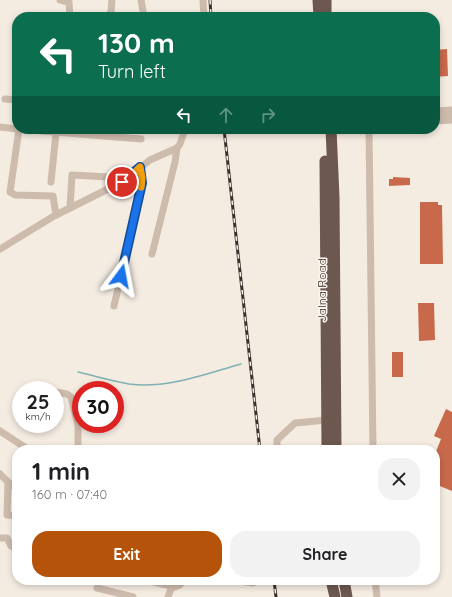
<!DOCTYPE html>
<html lang="en">
<head>
<meta charset="utf-8">
<style>
	:root { --surface:#fff; --page:#f2f2f2; --text:#202124; --muted:#757577; --accent:#b45309 }
	body { margin:0; font-family:Quicksand,sans-serif; background:var(--page); color:var(--text); height:100vh; display:flex; flex-direction:column; font-size:15px; white-space:nowrap }
	* { box-sizing:border-box; margin:0 }
	p { font-size:13px; color:var(--muted) }
	.icon { flex:none; width:22px; height:22px; fill:none; stroke:currentColor; stroke-width:2; stroke-linecap:round; stroke-linejoin:round }
	.map { position:relative; flex:1; overflow:hidden }
	.drawer { position:absolute; left:12px; top:445px; width:428px; height:140px; display:flex; flex-direction:column; background:var(--surface); border-radius:16px; box-shadow:0 2px 6px #0003 }
	.drawer>* { flex:none }
	.hud { position:absolute; left:12px; top:12px; width:428px; height:122px; border-radius:16px; box-shadow:0 2px 6px #0003; background:#0b6e4f; color:#fff; overflow:hidden }
	.speed { position:absolute; left:12px; top:381px; display:flex; gap:8px; font-size:20px; font-weight:700; text-align:center }
	.speed>* { display:grid; place-content:center; width:52px; height:52px; border-radius:50%; background:var(--surface); box-shadow:0 2px 6px #0003; line-height:1 }
	.speed small { font-size:10px; font-weight:400 }
	.speed .limit { border:6px solid #d22; background:#fff; color:#111 }
	.pin { position:absolute; display:grid; place-items:center; width:34px; height:34px; color:#fff; margin:-17px; border:2px solid #fff; border-radius:50%; box-shadow:0 1px 4px #0007 }
	.me { position:absolute; width:44px; margin:-22px; rotate:13deg; stroke-linejoin:round; filter:drop-shadow(0 0 3px #0008) }
	.turn { display:flex; align-items:center; gap:14px; height:84px; padding:0 20px; font-size:18px }
	.turn .icon { width:52px; height:52px; stroke-width:2.5 }
	.turn b { display:block; font-size:28px; line-height:34px }
	.lanes { display:flex; align-items:center; height:38px; padding:0 20px; background:#0003; justify-content:center; gap:20px; direction:ltr }
	.lanes .off { opacity:.35 }
	.round { display:grid; place-items:center; flex:none; width:42px; height:42px; border-radius:16px; background:var(--page) }
	.head { display:flex; align-items:center; justify-content:space-between; height:68px; padding:0 20px }
	h1 { font-size:24px; font-weight:800; line-height:30px }
	.button { display:flex; gap:8px; margin-top:auto; padding:8px 20px }
	.button a { flex:1; height:46px; border-radius:16px; background:var(--accent); color:#fff; font-size:16px; font-weight:800; line-height:46px; text-align:center }
	.button a+a { background:var(--page); color:var(--text) }
	.map>svg:first-child { display:block }
</style>
</head>
<body>
<div class="map">
<svg width="452" height="597" viewBox="0 0 452 597">
	<rect width="100%" height="100%" fill="#f4ebe1"/>
	<g fill="none" stroke-linecap="round" stroke-linejoin="round">
		<!-- stream -->
		<path stroke="#7fb0b2" stroke-width="1.5" d="M78,372c17,4 34,9 51,12 38,5 76,-10 112,-20"/>
	</g>
	<!-- building -->
	<g fill="#c8694b">
		<polygon points="447,49 448,76 435,77 435,50"/>
		<polygon points="393,177 410,178 410,185 389,186 389,179 393,179"/>
		<polygon points="420,202 438,202 438,205 442,205 443,264 420,264"/>
		<polygon points="418,303 434,303 435,340 419,341"/>
		<rect x="392" y="352" width="11" height="25"/>
		<polygon points="446,409 452,412 452,491 435,484 435,454 441,439 434,436"/>
	</g>
	<g fill="none" stroke-linecap="round" stroke-linejoin="round">
		<!-- minor -->
		<g stroke="#cdbbac" stroke-width="7">
			<polyline points="60,0 69,2 70,17"/>
			<polyline points="141,0 144,17"/>
			<polyline points="203,0 204,17"/>
			<polyline points="107,17 111,12 112,0"/>
			<polyline points="5,99 17,100"/>
			<polyline points="0,127 17,129"/>
			<polyline points="18,129 141,139"/>
			<polyline points="19,129 10,192 15,195 53,196 56,215"/>
			<polyline points="369,129 373,450"/>
			<polyline points="51,182 56,133"/>
			<polyline points="70,208 72,175 127,178"/>
			<polyline points="0,249 54,216 122,182 150,160 177,148 180,144 185,129"/>
			<polyline points="152,254 175,162 177,148"/>
			<polyline points="114,306 142,183 140,167"/>
			<polyline points="33,388 45,390"/>
			<polyline points="55,392 67,394 71,397 78,425 78,450"/>
			<polyline points="0,431 29,450"/>
			<polyline points="277,450 277,440 295,423 327,420"/>
			<polyline points="0,474 11,485 17,488"/>
			<polyline points="8,482 7,515 17,516"/>
			<polyline points="0,538 7,538 11,546 17,548"/>
			<polyline points="145,580 175,587 180,585 183,580"/>
			<polyline points="234,580 253,583"/>
			<polyline points="375,580 377,597"/>
			<polyline points="97,588 133,597"/>
			<polyline points="168,597 172,586"/>
		</g>
		<!-- tertiary -->
		<g stroke="#cdbbac" stroke-width="9">
			<polyline points="435,112 452,111"/>
			<polyline points="435,120 452,119"/>
		</g>
		<!-- trunk -->
		<g stroke="#6c584f" stroke-width="11">
			<polyline points="318,0 319,17"/>
			<polyline points="326,0 326,17"/>
			<polyline points="331,129 334,197 336,450"/>
			<polyline points="325,161 327,450"/>
			<polyline points="331,580 335,597"/>
			<polyline points="344,580 347,597"/>
		</g>
		<defs>
			<g id="rail">
				<polyline points="210,0 211,17"/>
				<polyline points="224,129 260,450"/>
				<polyline points="274,580 276,597"/>
			</g>
		</defs>
		<!-- rail casing -->
		<use href="#rail" stroke="#3b302b" stroke-width="3"/>
		<!-- rail -->
		<use href="#rail" stroke="#fbf5ee" stroke-width="1.5" stroke-dasharray="4.5" stroke-linecap="butt"/>
	</g>
	<g fill="none" stroke-linecap="round" stroke-linejoin="round">
		<defs>
			<polyline id="route" points="121,276 142,183 140,167 122,182"/>
		</defs>
		<!-- route casing -->
		<use href="#route" stroke="#114b97" stroke-width="10"/>
		<!-- route -->
		<use href="#route" stroke="#1a73e8" stroke-width="7"/>
		<!-- slow -->
		<polyline stroke="#f59e0b" stroke-width="7" points="135,172 140,167 142,178 141,187"/>
	</g>
	<g text-anchor="middle" stroke-width="3" stroke-linejoin="round" paint-order="stroke">
		<!-- street labels -->
		<g font-size="12" fill="#3b302b" stroke="#fbf5ee">
			<text transform="translate(322 290) rotate(-90)" y="4">Jalna Road</text>
		</g>
	</g>
</svg>
<div class="speed"><div>25<small>km/h</small></div><div class="limit">30</div></div>
<div class="pin" style="left:122px;top:182px;background:#d93025"><svg class="icon" aria-label="arrive" viewBox="0 0 24 24"><path d="M6 21V4h12l-3 4 3 4H6"/></svg></div>
<svg class="me" style="left:121px;top:276px" viewBox="-20 -20 40 40"><path d="M0-17L14 15 0 8-14 15z" fill="#1a73e8" stroke="#fff" stroke-width="4"/></svg>
<div class="hud">
<div class="turn"><svg class="icon" aria-label="left" viewBox="0 0 24 24"><path d="M17 20v-9H6M10 6l-5 5 5 5"/></svg><div><b>130 m</b>Turn left</div></div>
<div class="lanes"><svg class="icon" aria-label="left" viewBox="0 0 24 24"><path d="M17 20v-9H6M10 6l-5 5 5 5"/></svg><svg class="icon off" aria-label="ahead" viewBox="0 0 24 24"><path d="M12 20V5M6 11l6-6 6 6"/></svg><svg class="icon off" aria-label="right" viewBox="0 0 24 24"><path d="M7 20v-9h11M14 6l5 5-5 5"/></svg></div>
</div>
<section class="drawer">
<div class="head"><div><h1>1 min</h1><p>160 m · 07:40</p></div><a class="round"><svg class="icon" aria-label="close" viewBox="0 0 24 24"><path d="M6 6l12 12M18 6L6 18"/></svg></a></div>
<div class="button"><a>Exit</a><a>Share</a></div>
</section>
</div>
</body>
</html>
